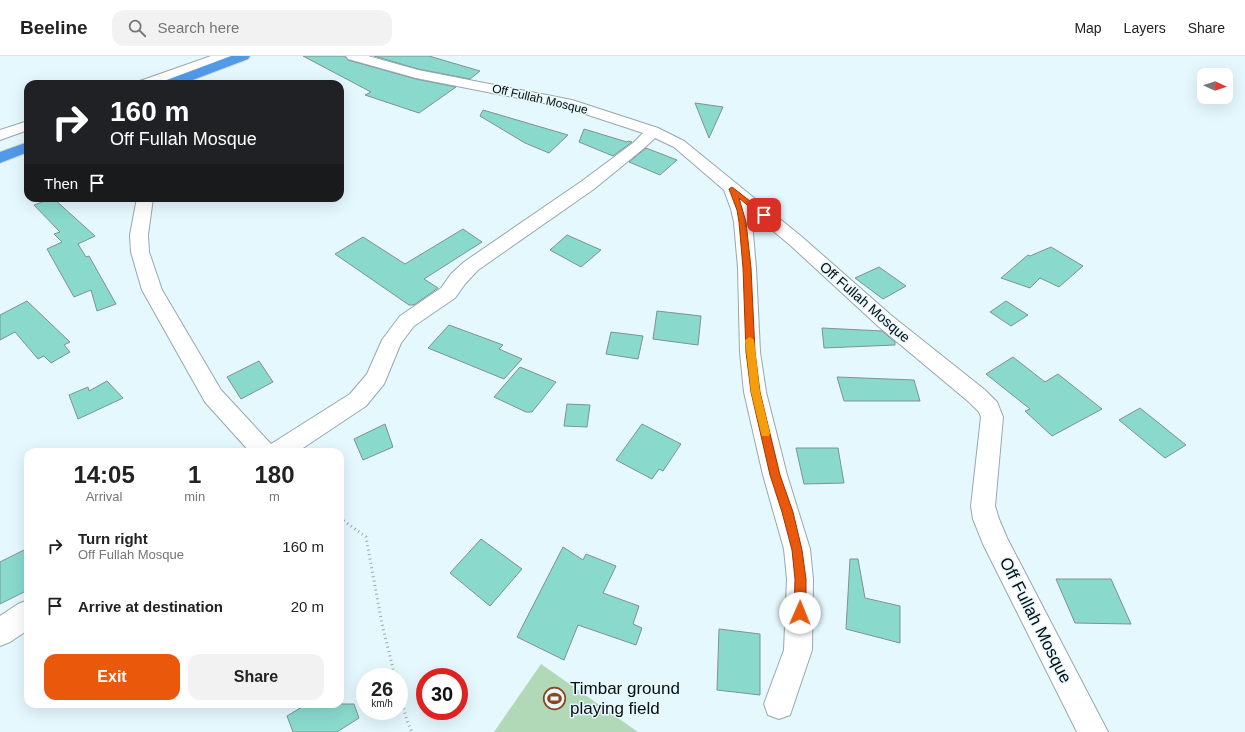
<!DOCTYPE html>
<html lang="en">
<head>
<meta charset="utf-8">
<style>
	:root { --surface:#fff; --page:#f2f2f2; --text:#222; --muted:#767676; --line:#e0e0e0; --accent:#ea580c }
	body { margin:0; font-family:Arial,sans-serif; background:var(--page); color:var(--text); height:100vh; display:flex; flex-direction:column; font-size:15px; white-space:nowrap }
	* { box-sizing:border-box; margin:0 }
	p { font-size:13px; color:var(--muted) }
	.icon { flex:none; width:22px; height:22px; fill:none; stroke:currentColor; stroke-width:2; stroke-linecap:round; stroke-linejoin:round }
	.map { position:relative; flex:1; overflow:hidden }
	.side { position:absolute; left:24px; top:392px; width:320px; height:260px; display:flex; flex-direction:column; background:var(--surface); border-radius:12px; box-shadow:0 4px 16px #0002 }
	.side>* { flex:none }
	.top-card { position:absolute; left:24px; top:24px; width:320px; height:122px; border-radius:12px; box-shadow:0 4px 16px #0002; background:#202124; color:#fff; overflow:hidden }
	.needle { width:26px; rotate:93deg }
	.tools { position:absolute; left:1197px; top:12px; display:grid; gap:8px }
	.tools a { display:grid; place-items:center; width:36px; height:36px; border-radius:8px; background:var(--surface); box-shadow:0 4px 16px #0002; font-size:20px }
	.speed { position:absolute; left:356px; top:612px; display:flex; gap:8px; font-size:20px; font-weight:700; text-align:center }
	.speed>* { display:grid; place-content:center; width:52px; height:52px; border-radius:50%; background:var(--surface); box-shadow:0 4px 16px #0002; line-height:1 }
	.speed small { font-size:10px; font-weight:400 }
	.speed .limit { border:6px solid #d22; background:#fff; color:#111 }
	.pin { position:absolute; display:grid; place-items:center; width:34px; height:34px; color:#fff; margin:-17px; border-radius:8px; box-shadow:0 2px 6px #0006 }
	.me { position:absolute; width:44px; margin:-22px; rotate:1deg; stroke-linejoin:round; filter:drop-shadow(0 0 3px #0008) }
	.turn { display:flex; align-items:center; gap:14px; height:84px; padding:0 20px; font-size:18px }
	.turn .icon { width:52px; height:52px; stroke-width:2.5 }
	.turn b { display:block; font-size:28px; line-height:34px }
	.then { display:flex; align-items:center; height:38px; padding:0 20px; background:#0003; gap:8px; font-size:15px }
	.eta { display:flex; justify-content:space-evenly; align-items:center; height:68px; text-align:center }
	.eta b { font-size:24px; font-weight:700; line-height:28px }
	.cta { display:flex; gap:8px; margin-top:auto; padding:8px 20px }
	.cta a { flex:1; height:46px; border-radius:12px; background:var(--accent); color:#fff; font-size:16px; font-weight:700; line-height:46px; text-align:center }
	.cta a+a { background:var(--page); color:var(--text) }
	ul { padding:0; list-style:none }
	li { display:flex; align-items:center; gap:12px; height:60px; padding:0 20px }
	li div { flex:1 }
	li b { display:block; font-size:15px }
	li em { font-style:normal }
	header { display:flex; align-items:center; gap:24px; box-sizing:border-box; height:56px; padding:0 20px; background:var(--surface); border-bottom:1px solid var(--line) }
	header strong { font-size:19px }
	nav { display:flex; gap:22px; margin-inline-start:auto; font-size:14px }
	.search { width:280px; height:36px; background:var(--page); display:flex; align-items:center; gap:10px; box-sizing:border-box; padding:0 14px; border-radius:12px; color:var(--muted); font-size:15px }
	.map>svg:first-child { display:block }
</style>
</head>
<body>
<header>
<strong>Beeline</strong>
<div class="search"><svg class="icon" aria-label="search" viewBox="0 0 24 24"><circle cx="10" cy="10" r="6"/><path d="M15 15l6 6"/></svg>Search here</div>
<nav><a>Map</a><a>Layers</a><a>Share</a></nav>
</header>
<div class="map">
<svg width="1245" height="676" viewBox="0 0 1245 676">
	<rect width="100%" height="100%" fill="#e5f8fe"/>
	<!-- green -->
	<polygon fill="#b1d9b8" points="541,608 638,676 494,676"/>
	<!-- building -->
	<g fill="#89d9cd" stroke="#80928f">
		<polygon points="303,0 345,0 348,4 416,23 456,31 419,57 365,39 371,36"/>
		<polygon points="374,0 429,0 480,15 470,23 418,13"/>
		<polygon points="695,47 723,51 709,82"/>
		<polygon points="483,54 568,79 549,97 525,87 480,60"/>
		<polygon points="584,73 627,86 628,85 632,86 613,100 579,86"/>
		<polygon points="646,92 677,104 660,119 629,106"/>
		<polygon points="53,142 95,180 78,188 86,201 89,200 116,248 97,255 91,234 74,241 47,193 62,186 54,178 60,176 34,149"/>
		<polygon points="463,173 482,186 424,223 438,232 414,249 409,249 335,198 363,181 405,208"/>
		<polygon points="567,179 601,194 581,211 550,194"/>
		<polygon points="1051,191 1083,210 1059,231 1040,222 1030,232 1001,222 1028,199 1030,200"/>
		<polygon points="879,211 906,230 883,243 855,222"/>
		<polygon points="27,245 70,286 64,289 70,296 51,307 44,300 38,303 15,276 0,284 0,259"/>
		<polygon points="1006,245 1028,259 1011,270 990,256"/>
		<polygon points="657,255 701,260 698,289 653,283"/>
		<polygon points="449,269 503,289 499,293 522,303 504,323 428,292"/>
		<polygon points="822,272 882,275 895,286 895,289 824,292"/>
		<polygon points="611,276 643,280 638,303 606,298"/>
		<polygon points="1013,301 1045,326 1058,318 1102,353 1052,380 1025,355 1030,353 986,318"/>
		<polygon points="259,305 273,326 241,343 227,321"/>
		<polygon points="520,311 556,326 532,356 526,356 494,341"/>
		<polygon points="837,321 914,324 920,345 844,345"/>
		<polygon points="107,325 123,342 78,363 69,339 88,331 89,335"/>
		<polygon points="567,348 590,349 587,371 564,370"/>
		<polygon points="1140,352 1186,389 1165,402 1119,364"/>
		<polygon points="385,368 393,391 363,404 354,383"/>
		<polygon points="642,368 681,388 663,415 659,413 652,423 616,404"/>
		<polygon points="796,392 838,392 844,427 804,428"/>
		<polygon points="481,483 522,513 490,550 450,517"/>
		<polygon points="563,491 583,504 586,498 616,510 603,537 639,550 633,568 642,572 636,589 578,569 564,604 517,581"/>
		<polygon points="28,492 28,534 0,548 0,506"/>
		<polygon points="850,503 858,503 865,542 900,550 900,587 846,573"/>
		<polygon points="1056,523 1111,523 1131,568 1075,567"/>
		<polygon points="719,573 760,578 760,639 717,634"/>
		<polygon points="307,648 354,648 359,662 337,676 293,676 287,660"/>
	</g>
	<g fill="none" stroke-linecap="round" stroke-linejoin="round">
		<defs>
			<g id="minor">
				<polygon points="211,0 231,0 229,3 158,28 138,28 140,25"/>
				<polygon points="346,0 368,0 418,14 572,44 658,72 684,85 802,181 892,260 985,334 997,346 1003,361 995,450 999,463 1007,482 1108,676 1077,676 983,488 973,463 971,450 981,361 979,356 969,346 878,270 790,189 749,155 752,166 756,212 760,296 766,336 787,419 810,493 813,523 812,594 790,659 779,663 768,659 764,648 784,594 787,523 784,493 763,419 744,336 740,296 738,212 734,166 731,153 724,134 674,91 655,82 643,93 594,133 478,214 465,228 455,242 414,270 401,287 384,328 366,350 297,396 250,396 205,346 142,234 131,196 130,179 137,142 153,142 148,179 149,196 162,234 221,334 271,388 350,338 367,318 382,284 400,260 441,232 451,218 464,206 582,125 633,87 643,77 564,51 416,22 348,3"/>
				<polygon points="28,65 28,74 0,84 0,74"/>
				<polygon points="28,544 28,574 10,586 0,590 0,560 18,548"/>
			</g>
			<g id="highway">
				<polygon points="231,0 250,0 248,3 182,28 162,28 164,25"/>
				<polygon points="28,86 28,96 0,107 0,96"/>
			</g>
		</defs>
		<!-- minor casing -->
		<use href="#minor" stroke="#96a8ad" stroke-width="2"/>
		<!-- highway casing -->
		<use href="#highway" stroke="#d7d8d9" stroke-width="2"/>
		<!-- path -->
		<g stroke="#9baaaf" stroke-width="3" stroke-dasharray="1 3.5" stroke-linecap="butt">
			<polyline points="340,462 366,481 382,568 395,621"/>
			<polyline points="399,635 407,665 412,676"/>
		</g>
		<!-- minor -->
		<use href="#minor" fill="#fff" fill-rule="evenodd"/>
		<!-- highway -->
		<use href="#highway" fill="#519ae8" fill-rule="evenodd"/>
	</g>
	<!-- route -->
	<polygon fill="#ea580c" stroke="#983908" points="732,131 768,159 767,161 761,161 739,142 746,166 751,212 755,296 760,336 780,419 793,456 802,494 806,523 806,557 804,561 800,563 796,561 794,557 795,523 792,494 782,456 770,419 751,336 746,296 743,212 739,166 737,154 729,133"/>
	<!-- slow -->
	<polygon fill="#f59e0b" points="750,281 754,284 760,336 770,377 769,380 762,380 761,377 751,336 745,284"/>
	<!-- icons -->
	<defs>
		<symbol id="stadium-ring" viewBox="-11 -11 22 22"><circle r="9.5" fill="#e5f8fe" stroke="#8c461f" stroke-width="1.5"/><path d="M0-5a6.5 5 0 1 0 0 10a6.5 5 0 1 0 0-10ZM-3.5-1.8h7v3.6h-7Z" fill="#8c461f"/></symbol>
	</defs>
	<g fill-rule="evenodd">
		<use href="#stadium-ring" x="542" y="630" width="25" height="25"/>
	</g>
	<g text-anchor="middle" stroke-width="3" stroke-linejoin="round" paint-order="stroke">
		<!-- far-street labels -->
		<g font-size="12" fill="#080e10" stroke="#e5f8fe">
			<text transform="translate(540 43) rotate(13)" y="4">Off Fullah Mosque</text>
		</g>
		<!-- street labels -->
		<g font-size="14" fill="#080e10" stroke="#e5f8fe">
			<text transform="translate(865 246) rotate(41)" y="5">Off Fullah Mosque</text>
		</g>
		<!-- near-street labels -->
		<g font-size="17" fill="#080e10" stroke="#e5f8fe">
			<text transform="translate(1036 564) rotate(63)" y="6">Off Fullah Mosque</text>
		</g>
		<!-- near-poi labels -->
		<g font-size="17" fill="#080e10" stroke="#e5f8fe" text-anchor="start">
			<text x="570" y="638">Timbar ground<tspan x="570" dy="20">playing field</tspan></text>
		</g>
	</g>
</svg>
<div class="tools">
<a><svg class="needle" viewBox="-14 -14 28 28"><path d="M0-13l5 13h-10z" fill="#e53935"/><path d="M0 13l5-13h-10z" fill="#767676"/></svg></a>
</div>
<div class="speed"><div>26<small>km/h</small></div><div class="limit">30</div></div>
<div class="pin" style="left:764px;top:159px;background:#d93025"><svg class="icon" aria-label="arrive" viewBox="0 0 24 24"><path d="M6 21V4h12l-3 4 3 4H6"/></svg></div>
<svg class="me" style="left:800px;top:557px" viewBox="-20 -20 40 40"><circle r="19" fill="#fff"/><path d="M0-13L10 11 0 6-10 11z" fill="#ea580c"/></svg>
<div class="top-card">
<div class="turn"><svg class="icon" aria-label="right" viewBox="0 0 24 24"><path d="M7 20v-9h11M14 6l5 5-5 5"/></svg><div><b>160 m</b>Off Fullah Mosque</div></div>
<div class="then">Then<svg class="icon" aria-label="arrive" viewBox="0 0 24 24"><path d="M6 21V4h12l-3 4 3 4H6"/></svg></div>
</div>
<section class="side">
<div class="eta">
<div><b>14:05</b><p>Arrival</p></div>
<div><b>1</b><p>min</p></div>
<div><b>180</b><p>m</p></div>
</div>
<ul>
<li><svg class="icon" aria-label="right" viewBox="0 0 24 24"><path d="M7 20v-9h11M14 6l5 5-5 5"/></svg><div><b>Turn right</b><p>Off Fullah Mosque</p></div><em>160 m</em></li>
<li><svg class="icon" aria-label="arrive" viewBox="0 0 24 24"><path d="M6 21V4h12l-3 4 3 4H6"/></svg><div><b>Arrive at destination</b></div><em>20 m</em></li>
</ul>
<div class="cta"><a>Exit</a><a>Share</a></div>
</section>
</div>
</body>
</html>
